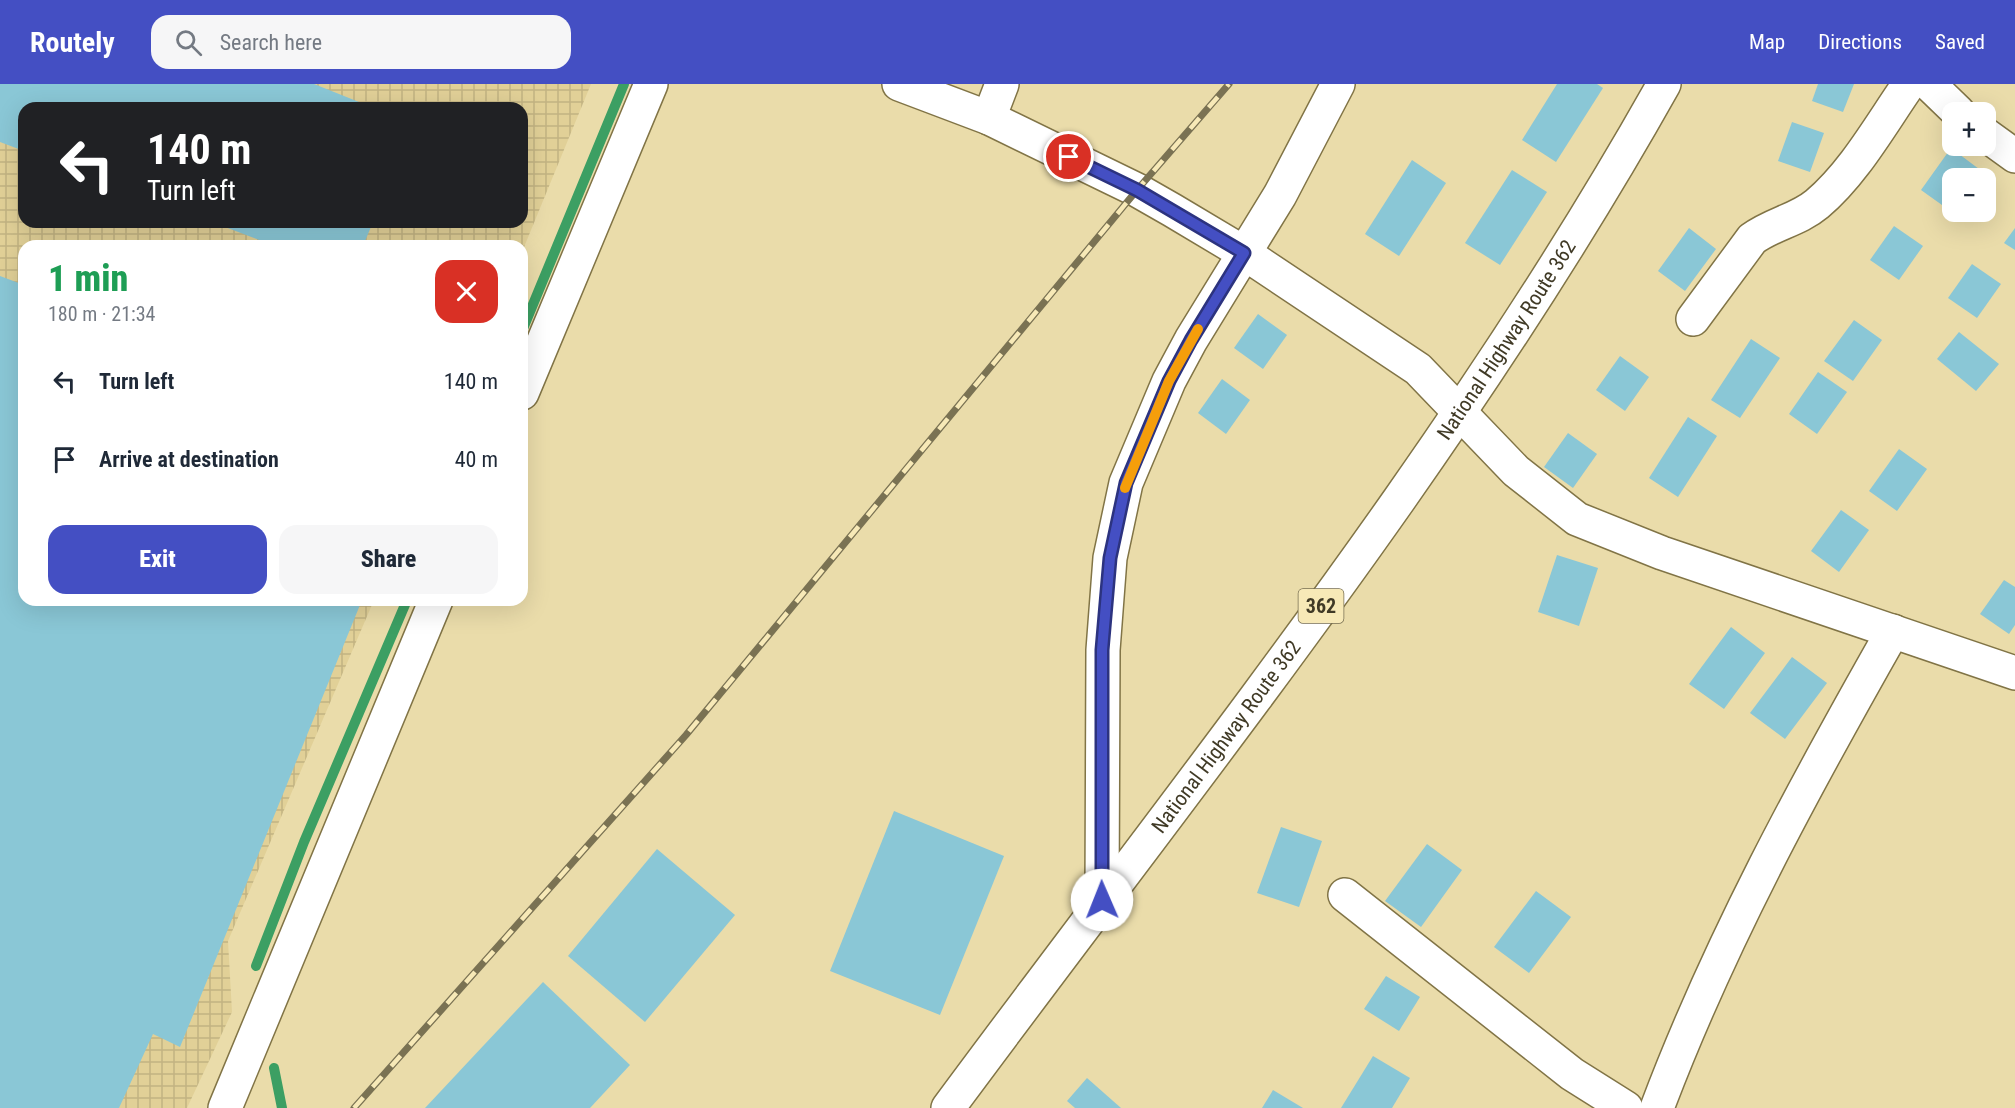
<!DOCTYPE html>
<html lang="en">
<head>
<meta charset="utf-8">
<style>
	:root { --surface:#fff; --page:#f6f6f7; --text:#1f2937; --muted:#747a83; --accent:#444fc3 }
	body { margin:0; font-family:"Roboto Condensed",sans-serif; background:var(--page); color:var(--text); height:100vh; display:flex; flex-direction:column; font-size:22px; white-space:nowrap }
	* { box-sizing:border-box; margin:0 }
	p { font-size:20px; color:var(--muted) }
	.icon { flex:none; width:33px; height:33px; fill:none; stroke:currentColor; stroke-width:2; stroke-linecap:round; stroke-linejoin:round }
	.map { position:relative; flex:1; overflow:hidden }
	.side { position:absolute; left:18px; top:156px; width:510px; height:366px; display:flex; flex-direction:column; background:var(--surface); border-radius:18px; box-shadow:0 6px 24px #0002 }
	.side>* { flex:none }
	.guide { position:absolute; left:18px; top:18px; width:510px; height:126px; border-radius:18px; box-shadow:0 6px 24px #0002; background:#202124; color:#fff; overflow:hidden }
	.tools { position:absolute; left:1942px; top:18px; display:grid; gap:12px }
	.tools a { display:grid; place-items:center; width:54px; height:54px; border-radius:12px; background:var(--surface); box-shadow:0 6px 24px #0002; font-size:30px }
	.pin { position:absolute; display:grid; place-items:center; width:51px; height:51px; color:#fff; margin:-26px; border:3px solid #fff; border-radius:50%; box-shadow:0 2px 6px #0007 }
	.me { position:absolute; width:66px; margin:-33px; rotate:359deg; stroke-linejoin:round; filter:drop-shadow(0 0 4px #0008) }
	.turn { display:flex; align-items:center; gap:21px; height:126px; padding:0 30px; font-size:27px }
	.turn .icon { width:78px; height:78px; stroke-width:2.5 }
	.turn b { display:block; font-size:42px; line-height:51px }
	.round { display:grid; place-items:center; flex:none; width:63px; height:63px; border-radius:18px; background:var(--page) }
	.overview { display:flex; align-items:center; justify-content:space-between; height:102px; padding:0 30px }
	h1 { font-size:36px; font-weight:800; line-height:45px; color:#1e9e55 }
	.primary-button { display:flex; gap:12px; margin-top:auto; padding:12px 30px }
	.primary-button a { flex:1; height:69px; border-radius:18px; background:var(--accent); color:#fff; font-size:24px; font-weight:800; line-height:69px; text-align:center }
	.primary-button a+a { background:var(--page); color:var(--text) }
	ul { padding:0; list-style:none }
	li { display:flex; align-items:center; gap:18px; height:78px; padding:0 30px }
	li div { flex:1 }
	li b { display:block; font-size:22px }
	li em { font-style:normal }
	header { display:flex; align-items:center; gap:36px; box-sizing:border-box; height:84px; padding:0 30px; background:var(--accent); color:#fff }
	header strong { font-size:28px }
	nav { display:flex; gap:33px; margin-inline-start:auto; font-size:21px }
	.search { width:420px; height:54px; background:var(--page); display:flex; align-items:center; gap:15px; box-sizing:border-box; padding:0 21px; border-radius:18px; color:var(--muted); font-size:22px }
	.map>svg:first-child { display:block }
</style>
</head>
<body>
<header>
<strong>Routely</strong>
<div class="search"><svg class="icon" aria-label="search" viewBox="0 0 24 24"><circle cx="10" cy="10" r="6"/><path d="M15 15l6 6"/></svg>Search here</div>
<nav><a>Map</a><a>Directions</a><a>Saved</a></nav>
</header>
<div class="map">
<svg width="2015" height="1024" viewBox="0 0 2015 1024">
	<defs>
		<pattern id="industrial-grid" width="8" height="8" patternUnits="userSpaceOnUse" patternTransform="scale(1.5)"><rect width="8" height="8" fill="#e1d097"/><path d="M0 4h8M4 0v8" fill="none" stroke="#c2b382"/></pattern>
	</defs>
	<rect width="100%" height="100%" fill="#eadcaa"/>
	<!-- industrial -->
	<path fill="url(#industrial-grid)" fill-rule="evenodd" d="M0,0h591l-69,168v-6h-498v354h350l-146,341 4,71 -45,96h-187zM24,24h498v114h-498z"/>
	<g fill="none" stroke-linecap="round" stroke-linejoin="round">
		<!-- stream -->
		<g stroke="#3c9f63" stroke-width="10">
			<polyline points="522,247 624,0"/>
			<polyline points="256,882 304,758 407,516"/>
			<polyline points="274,984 282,1024"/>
		</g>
	</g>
	<!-- building -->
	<g fill="#8ac7d6">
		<polygon points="0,0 314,0 374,24 24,24 24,67 0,58"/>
		<polygon points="1557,0 1597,0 1603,4 1556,78 1522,56"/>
		<polygon points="1818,0 1854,0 1843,28 1812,17"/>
		<polygon points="1792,38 1824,49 1810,88 1778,77"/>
		<polygon points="1951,64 1979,85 1972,94 1953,94 1953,121 1949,126 1921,106"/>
		<polygon points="1412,76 1446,99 1399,172 1365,150"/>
		<polygon points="1512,86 1547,108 1500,181 1465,159"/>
		<polygon points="212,138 373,138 363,162 275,162"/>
		<polygon points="1894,142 1923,162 1899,196 1870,176"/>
		<polygon points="1689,144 1716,165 1685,207 1658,187"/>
		<polygon points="2015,144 2015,166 2004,159"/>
		<polygon points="1972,180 2001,200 1977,234 1948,214"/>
		<polygon points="0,192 24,201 24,516 362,516 180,963 153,950 119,1024 0,1024"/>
		<polygon points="1258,230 1287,251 1263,285 1234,264"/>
		<polygon points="1854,236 1882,256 1853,297 1824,277"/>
		<polygon points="1959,248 1999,280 1976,307 1937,275"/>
		<polygon points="1751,255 1780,274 1740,334 1711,316"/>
		<polygon points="1620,272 1649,293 1625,327 1596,306"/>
		<polygon points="1818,288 1847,308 1817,350 1789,330"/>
		<polygon points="1222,295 1250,316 1226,350 1198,329"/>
		<polygon points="1688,333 1717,352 1678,413 1649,394"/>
		<polygon points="1568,349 1597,370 1573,404 1544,383"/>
		<polygon points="1899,365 1927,385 1897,427 1869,407"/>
		<polygon points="1841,426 1869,446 1839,488 1811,467"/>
		<polygon points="1557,471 1598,484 1579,542 1538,528"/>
		<polygon points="2004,496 2015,503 2015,541 2009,550 1980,530"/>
		<polygon points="1731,543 1765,569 1724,625 1689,600"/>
		<polygon points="1792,573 1827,599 1785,655 1750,629"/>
		<polygon points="894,727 1004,772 940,931 830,887"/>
		<polygon points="1281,743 1322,757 1299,823 1257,809"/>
		<polygon points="1427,760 1462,786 1421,843 1385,817"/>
		<polygon points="657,765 735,831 645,938 568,872"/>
		<polygon points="1536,807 1571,833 1529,889 1494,863"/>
		<polygon points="1386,892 1420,913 1399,947 1364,925"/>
		<polygon points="543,898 630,981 590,1024 425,1024"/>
		<polygon points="1373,972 1410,994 1392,1024 1341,1024"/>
		<polygon points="1087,994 1121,1024 1075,1024 1067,1017"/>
		<polygon points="1273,1006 1303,1024 1262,1024"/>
	</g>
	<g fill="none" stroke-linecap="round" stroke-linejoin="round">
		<defs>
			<g id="minor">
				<polyline points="899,0 989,34"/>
				<polyline points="1002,0 989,34 1137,106 1172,126 1244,169 1418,285 1516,387 1577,435 1662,469 2015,589"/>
				<polyline points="1929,0 1958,28"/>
				<polyline points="1986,51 2015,72"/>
				<path d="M1693,235l59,-80c20,-15 46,-19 65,-35 37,-31 64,-80 92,-120"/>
				<polyline points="522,309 651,0"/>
				<polyline points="1345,811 1572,990 1626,1024"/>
				<polyline points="1102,816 1103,566 1110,474 1126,399 1169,297 1191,256 1280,111 1338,0"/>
				<polyline points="225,1024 436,516"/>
				<path d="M1657,1024c63,-167 148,-322 236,-477"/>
			</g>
			<g id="highway">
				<path id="s1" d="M948,1024c247,-334 512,-660 716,-1024"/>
			</g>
		</defs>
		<!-- minor casing -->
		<use href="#minor" stroke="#817446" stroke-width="36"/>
		<!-- highway casing -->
		<use href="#highway" stroke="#817446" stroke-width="36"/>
		<!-- minor -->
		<use href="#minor" stroke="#fff" stroke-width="33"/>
		<!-- highway -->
		<use href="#highway" stroke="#fff" stroke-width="33"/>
		<defs>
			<polyline id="rail" points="354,1024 686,651 1137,106 1229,0"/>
		</defs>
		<!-- rail casing -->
		<use href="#rail" stroke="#7a7253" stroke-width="7"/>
		<!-- rail -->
		<use href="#rail" stroke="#f7e9b7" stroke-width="4.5" stroke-dasharray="14" stroke-linecap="butt"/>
	</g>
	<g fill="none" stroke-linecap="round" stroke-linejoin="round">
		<defs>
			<polyline id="route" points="1069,73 1137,106 1244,169 1191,256 1169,297 1126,399 1110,474 1102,566 1102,816"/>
		</defs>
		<!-- route casing -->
		<use href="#route" stroke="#2c337f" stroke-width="15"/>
		<!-- route -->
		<use href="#route" stroke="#444fc3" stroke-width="10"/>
		<!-- slow -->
		<polyline stroke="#f59e0b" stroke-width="10" points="1125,404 1169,297 1198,245"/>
	</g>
	<g text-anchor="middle" stroke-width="4.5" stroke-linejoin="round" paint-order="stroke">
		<!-- shield labels -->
		<rect fill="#f7e9b7" stroke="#776e52" stroke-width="1.5" x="1298.5" y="505" width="45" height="34" rx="4.5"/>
		<g font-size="20" font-weight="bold" fill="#403a26">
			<text x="1321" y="529">362</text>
		</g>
		<!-- street labels -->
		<g font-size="21" fill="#403a26" stroke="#f7e9b7">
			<text dy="7" stroke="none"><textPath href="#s1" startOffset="950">National Highway Route 362</textPath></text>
			<text dy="7" stroke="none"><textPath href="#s1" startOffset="464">National Highway Route 362</textPath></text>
		</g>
	</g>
</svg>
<div class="tools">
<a>+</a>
<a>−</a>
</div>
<div class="pin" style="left:1069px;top:73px;background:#d93025"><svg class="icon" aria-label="arrive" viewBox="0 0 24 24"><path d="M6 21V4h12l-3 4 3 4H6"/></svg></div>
<svg class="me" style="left:1102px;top:816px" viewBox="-20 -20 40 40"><circle r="19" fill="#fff"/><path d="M0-13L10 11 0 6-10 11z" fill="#444fc3"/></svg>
<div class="guide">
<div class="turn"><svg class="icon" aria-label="left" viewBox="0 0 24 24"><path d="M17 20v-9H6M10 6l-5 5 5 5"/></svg><div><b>140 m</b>Turn left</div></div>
</div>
<section class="side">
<div class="overview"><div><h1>1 min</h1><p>180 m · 21:34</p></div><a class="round" style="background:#d93025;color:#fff"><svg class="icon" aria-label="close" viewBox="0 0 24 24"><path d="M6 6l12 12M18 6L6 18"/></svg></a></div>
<ul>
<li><svg class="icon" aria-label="left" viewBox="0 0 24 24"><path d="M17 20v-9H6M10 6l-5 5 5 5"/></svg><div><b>Turn left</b></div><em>140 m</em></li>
<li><svg class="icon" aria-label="arrive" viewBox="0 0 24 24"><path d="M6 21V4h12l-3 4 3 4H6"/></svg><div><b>Arrive at destination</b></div><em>40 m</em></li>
</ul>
<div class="primary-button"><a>Exit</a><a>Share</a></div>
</section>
</div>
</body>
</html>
